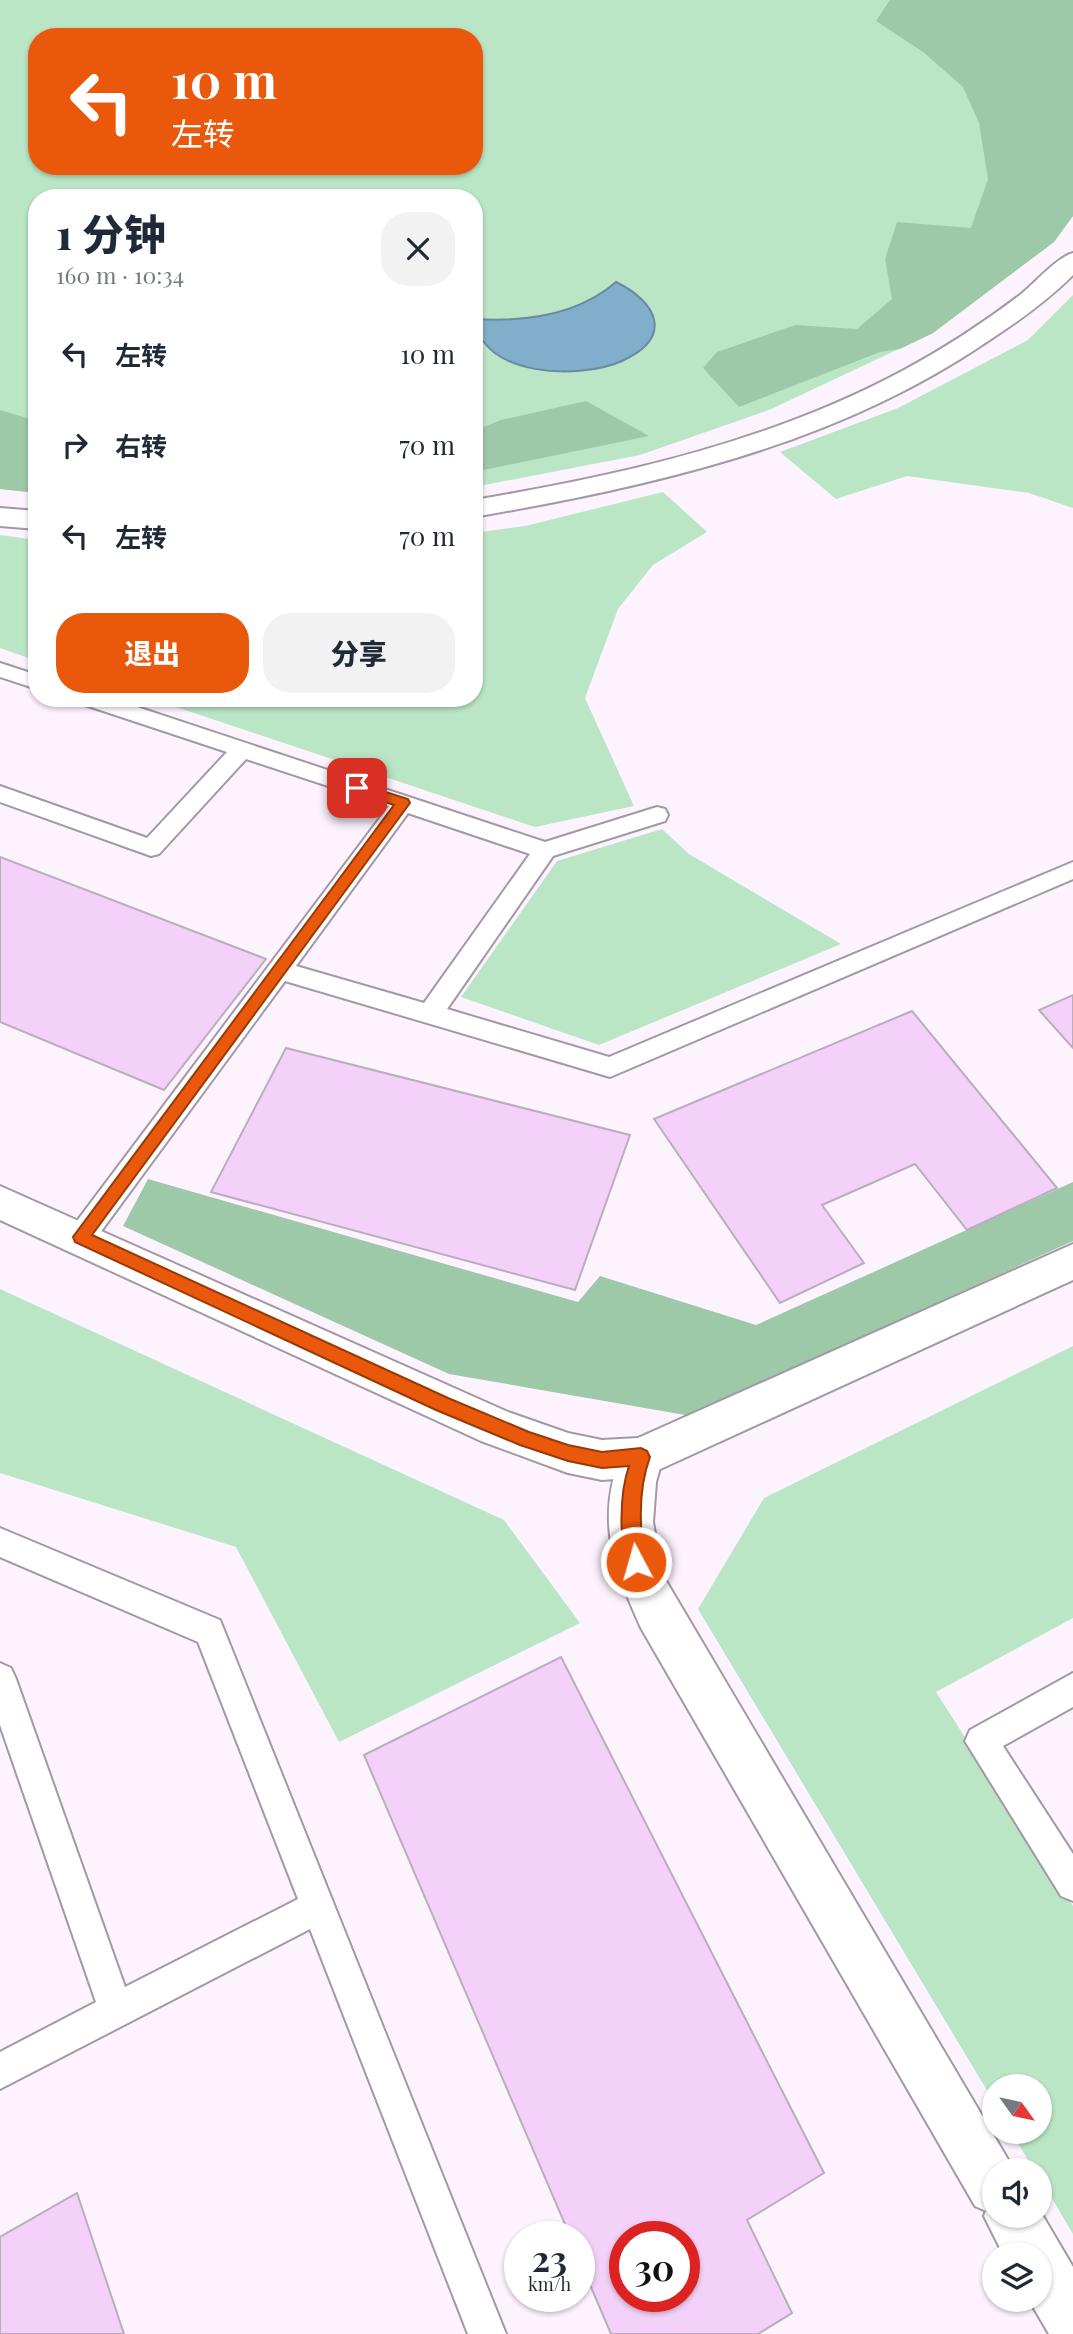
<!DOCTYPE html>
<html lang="zh">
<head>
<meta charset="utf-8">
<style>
	:root { --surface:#fff; --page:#f2f2f3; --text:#1f2937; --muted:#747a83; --accent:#ea580c }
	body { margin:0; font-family:"Playfair Display","Noto Sans SC",serif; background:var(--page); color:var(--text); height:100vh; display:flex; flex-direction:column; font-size:26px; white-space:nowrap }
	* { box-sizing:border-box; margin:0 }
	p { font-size:23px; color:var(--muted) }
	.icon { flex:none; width:38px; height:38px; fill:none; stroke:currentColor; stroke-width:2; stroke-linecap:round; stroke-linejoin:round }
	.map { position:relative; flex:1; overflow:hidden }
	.details { position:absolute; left:28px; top:189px; width:455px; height:518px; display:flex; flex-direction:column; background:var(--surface); border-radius:28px; box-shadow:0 2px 5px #0004 }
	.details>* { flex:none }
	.top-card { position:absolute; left:28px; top:28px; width:455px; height:147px; border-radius:28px; box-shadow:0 2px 5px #0004; background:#ea580c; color:#fff; overflow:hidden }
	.needle { width:46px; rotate:123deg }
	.fabs { position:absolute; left:982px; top:2074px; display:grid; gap:14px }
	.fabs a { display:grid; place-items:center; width:70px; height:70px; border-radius:50%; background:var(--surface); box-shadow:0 2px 5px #0004; font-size:35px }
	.speed { position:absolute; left:504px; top:2221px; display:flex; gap:14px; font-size:35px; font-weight:700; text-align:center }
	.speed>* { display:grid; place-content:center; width:91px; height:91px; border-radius:50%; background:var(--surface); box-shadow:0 2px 5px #0004; line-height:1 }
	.speed small { font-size:18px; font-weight:400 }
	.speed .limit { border:10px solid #d22; background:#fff; color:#111 }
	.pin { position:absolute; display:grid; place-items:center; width:60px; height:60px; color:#fff; margin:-30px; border-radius:14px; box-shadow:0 4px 10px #0006 }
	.me { position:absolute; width:77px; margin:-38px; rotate:354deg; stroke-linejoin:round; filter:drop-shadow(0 0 5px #0008) }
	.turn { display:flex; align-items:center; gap:24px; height:147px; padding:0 28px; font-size:32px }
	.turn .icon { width:91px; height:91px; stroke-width:2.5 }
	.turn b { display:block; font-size:49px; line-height:60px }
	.round { display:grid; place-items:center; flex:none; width:74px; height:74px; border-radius:28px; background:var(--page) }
	.headline { display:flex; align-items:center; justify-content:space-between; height:119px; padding:0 28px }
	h1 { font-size:42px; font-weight:800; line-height:52px }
	.button { display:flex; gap:14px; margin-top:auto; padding:14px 28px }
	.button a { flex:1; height:80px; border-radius:28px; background:var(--accent); color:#fff; font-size:28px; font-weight:800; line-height:80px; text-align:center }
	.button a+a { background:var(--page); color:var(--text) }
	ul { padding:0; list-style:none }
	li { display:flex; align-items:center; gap:21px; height:91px; padding:0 28px }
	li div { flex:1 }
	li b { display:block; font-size:26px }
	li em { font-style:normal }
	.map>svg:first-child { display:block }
</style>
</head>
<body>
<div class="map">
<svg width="1073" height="2334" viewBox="0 0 1073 2334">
	<rect width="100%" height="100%" fill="#fdf3fe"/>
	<!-- green -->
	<g fill="#bbe6c6" fill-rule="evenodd">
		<path d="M0,0h1073v216l-19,26 -121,91 -164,77 -129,45 -166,32v-289h-437v295l-37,-4zM37,37h437v129h-437z"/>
		<polygon points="1073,295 1073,508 1029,493 907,476 836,499 780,452 898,408 1028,340"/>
		<polygon points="663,492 707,532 653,565 618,609 585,698 634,806 535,827 149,698 474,698 474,533 525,526"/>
		<polygon points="0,535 37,540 37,661 0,648"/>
		<polygon points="662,829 689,854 841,944 599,1045 461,997 557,861"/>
		<polygon points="0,1289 504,1520 580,1623 339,1742 236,1547 0,1473"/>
		<polygon points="1073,1346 1073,1618 936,1692 1073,1906 1073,2234 1040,2178 1040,2170 1034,2170 1011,2132 1040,2132 1040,2086 994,2086 994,2102 698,1609 764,1498"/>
	</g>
	<!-- forest -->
	<g fill="#9ec9a9">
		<polygon points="890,0 1073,0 1073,216 1054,242 933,333 900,349 880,352 739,407 703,368 717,352 795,325 857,329 892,299 885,259 897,222 971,228 988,179 979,123 963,87 923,52 876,21"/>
		<polygon points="586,401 649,436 474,472 474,431 501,420"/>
		<polygon points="0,410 37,421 37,493 0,489"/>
		<polygon points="148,1179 578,1302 600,1276 756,1325 1073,1182 1073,1241 691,1416 449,1374 123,1226"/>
	</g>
	<!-- water -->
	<path fill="#80aecb" stroke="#6b8aa0" stroke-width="2" d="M616,282c43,21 57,56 6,79 -42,19 -141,16 -147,-42 50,3 102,-3 141,-37z"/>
	<!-- building -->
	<g fill="#f4d1f8" stroke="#b9aebb" stroke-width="2" fill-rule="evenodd">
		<polygon points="0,857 266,959 164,1090 0,1022"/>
		<polygon points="1073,995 1073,1048 1039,1010"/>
		<polygon points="912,1011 1057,1188 967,1230 915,1164 822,1205 864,1263 780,1303 654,1119"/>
		<polygon points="286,1048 630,1135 575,1290 211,1192"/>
		<path d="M561,1657l263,516 -77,47 45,93 -34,21h-147l-32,-75v-23h-9l-206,-481zM625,2236h59v60h-59z"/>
		<polygon points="77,2193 124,2334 0,2334 0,2237"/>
	</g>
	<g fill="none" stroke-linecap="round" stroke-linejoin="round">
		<defs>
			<g id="service">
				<polygon points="0,663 37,675 37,689 0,677"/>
				<path d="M77,698h33l435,144 112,-35 8,2 3,6 -3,6 -112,35 -106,153 162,48 464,-195v17l-463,198 -325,-96 -194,264 -10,3 -10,-3 -3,-8 3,-8 318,-423 -143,-47 -87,95 -8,2 -151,-54v-16l147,52 80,-86 -148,-49zM408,813l122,41 -106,149 -128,-37z"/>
				<polygon points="0,1528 220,1620 506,2334 468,2334 310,1929 0,2089 0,2052 96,2002 0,1725 0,1663 11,1668 16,1679 125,1987 298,1899 198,1642 0,1557"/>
				<polygon points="1073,1673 1073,1707 1003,1746 1073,1854 1073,1901 1061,1896 965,1741 970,1730"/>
			</g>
			<path id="minor" d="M641,1437l15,6 7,14 -7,25 -3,40 9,52 351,594 1,2h-20v46h46v-5l33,56v67h-24l-20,-34h11v-46h-37l-19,-38 2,-5 -11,-5 -334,-578c-30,-67 -47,-114 -15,-185z"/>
			<g id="tertiary">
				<path d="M1073,253v22c-26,26 -57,48 -88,68 -152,103 -333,143 -511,174v-17c149,-25 296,-58 430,-130 41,-22 79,-47 116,-75 14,-11 37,-38 53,-42z"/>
				<polygon points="0,508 37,511 37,529 0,526"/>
				<polygon points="0,1186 508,1412 568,1433 602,1440 638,1438 1073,1244 1073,1280 656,1471 641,1477 602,1480 568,1473 481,1441 0,1220"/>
			</g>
		</defs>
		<!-- service casing -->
		<use href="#service" stroke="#a398a5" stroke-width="4"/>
		<!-- minor casing -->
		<use href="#minor" stroke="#a398a5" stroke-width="4"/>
		<!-- tertiary casing -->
		<use href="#tertiary" stroke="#a398a5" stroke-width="4"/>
		<!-- service -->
		<use href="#service" fill="#fff" fill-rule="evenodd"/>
		<!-- minor -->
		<use href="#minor" fill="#fff" fill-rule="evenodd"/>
		<!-- tertiary -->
		<use href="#tertiary" fill="#fff" fill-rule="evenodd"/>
	</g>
	<!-- route -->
	<path fill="#ea580c" stroke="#983908" stroke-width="2" d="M357,783l51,16 2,4 -318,432 356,163 81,34 39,13 34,7 39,-4 6,3 3,6c-8,22 -10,42 -9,66 0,15 7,32 1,45l-6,3 -7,-3c-11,-25 -9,-77 0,-102l-27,2 -34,-7 -48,-16 -84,-35 -361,-168 -2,-5 321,-432 -42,-14v-7z"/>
</svg>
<div class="fabs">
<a><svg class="needle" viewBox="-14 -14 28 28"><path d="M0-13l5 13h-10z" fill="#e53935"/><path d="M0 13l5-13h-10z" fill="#747a83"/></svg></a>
<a><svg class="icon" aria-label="sound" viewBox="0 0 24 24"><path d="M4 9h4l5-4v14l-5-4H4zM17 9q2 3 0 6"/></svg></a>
<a><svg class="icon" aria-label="layers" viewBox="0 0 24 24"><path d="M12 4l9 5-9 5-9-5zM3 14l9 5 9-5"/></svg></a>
</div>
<div class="speed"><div>23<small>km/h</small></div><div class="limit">30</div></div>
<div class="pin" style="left:357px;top:788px;background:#d93025"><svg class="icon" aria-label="arrive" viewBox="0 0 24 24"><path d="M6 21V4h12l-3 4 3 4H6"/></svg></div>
<svg class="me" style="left:636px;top:1562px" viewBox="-20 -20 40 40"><circle r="17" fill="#ea580c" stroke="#fff" stroke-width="3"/><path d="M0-11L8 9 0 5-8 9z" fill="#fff"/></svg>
<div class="top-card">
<div class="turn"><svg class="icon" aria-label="left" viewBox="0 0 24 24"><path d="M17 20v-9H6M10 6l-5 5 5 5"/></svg><div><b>10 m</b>左转</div></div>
</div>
<section class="details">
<div class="headline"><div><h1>1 分钟</h1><p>160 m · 10:34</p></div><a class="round"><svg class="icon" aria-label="close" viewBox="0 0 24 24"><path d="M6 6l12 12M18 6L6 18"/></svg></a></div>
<ul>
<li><svg class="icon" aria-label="left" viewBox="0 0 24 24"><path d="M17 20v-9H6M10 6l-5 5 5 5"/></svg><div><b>左转</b></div><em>10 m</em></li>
<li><svg class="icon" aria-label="right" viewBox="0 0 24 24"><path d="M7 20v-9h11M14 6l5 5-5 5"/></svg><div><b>右转</b></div><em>70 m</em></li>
<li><svg class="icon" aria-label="left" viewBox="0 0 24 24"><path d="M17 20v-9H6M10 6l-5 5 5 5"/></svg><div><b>左转</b></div><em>70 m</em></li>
</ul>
<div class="button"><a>退出</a><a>分享</a></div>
</section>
</div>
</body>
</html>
